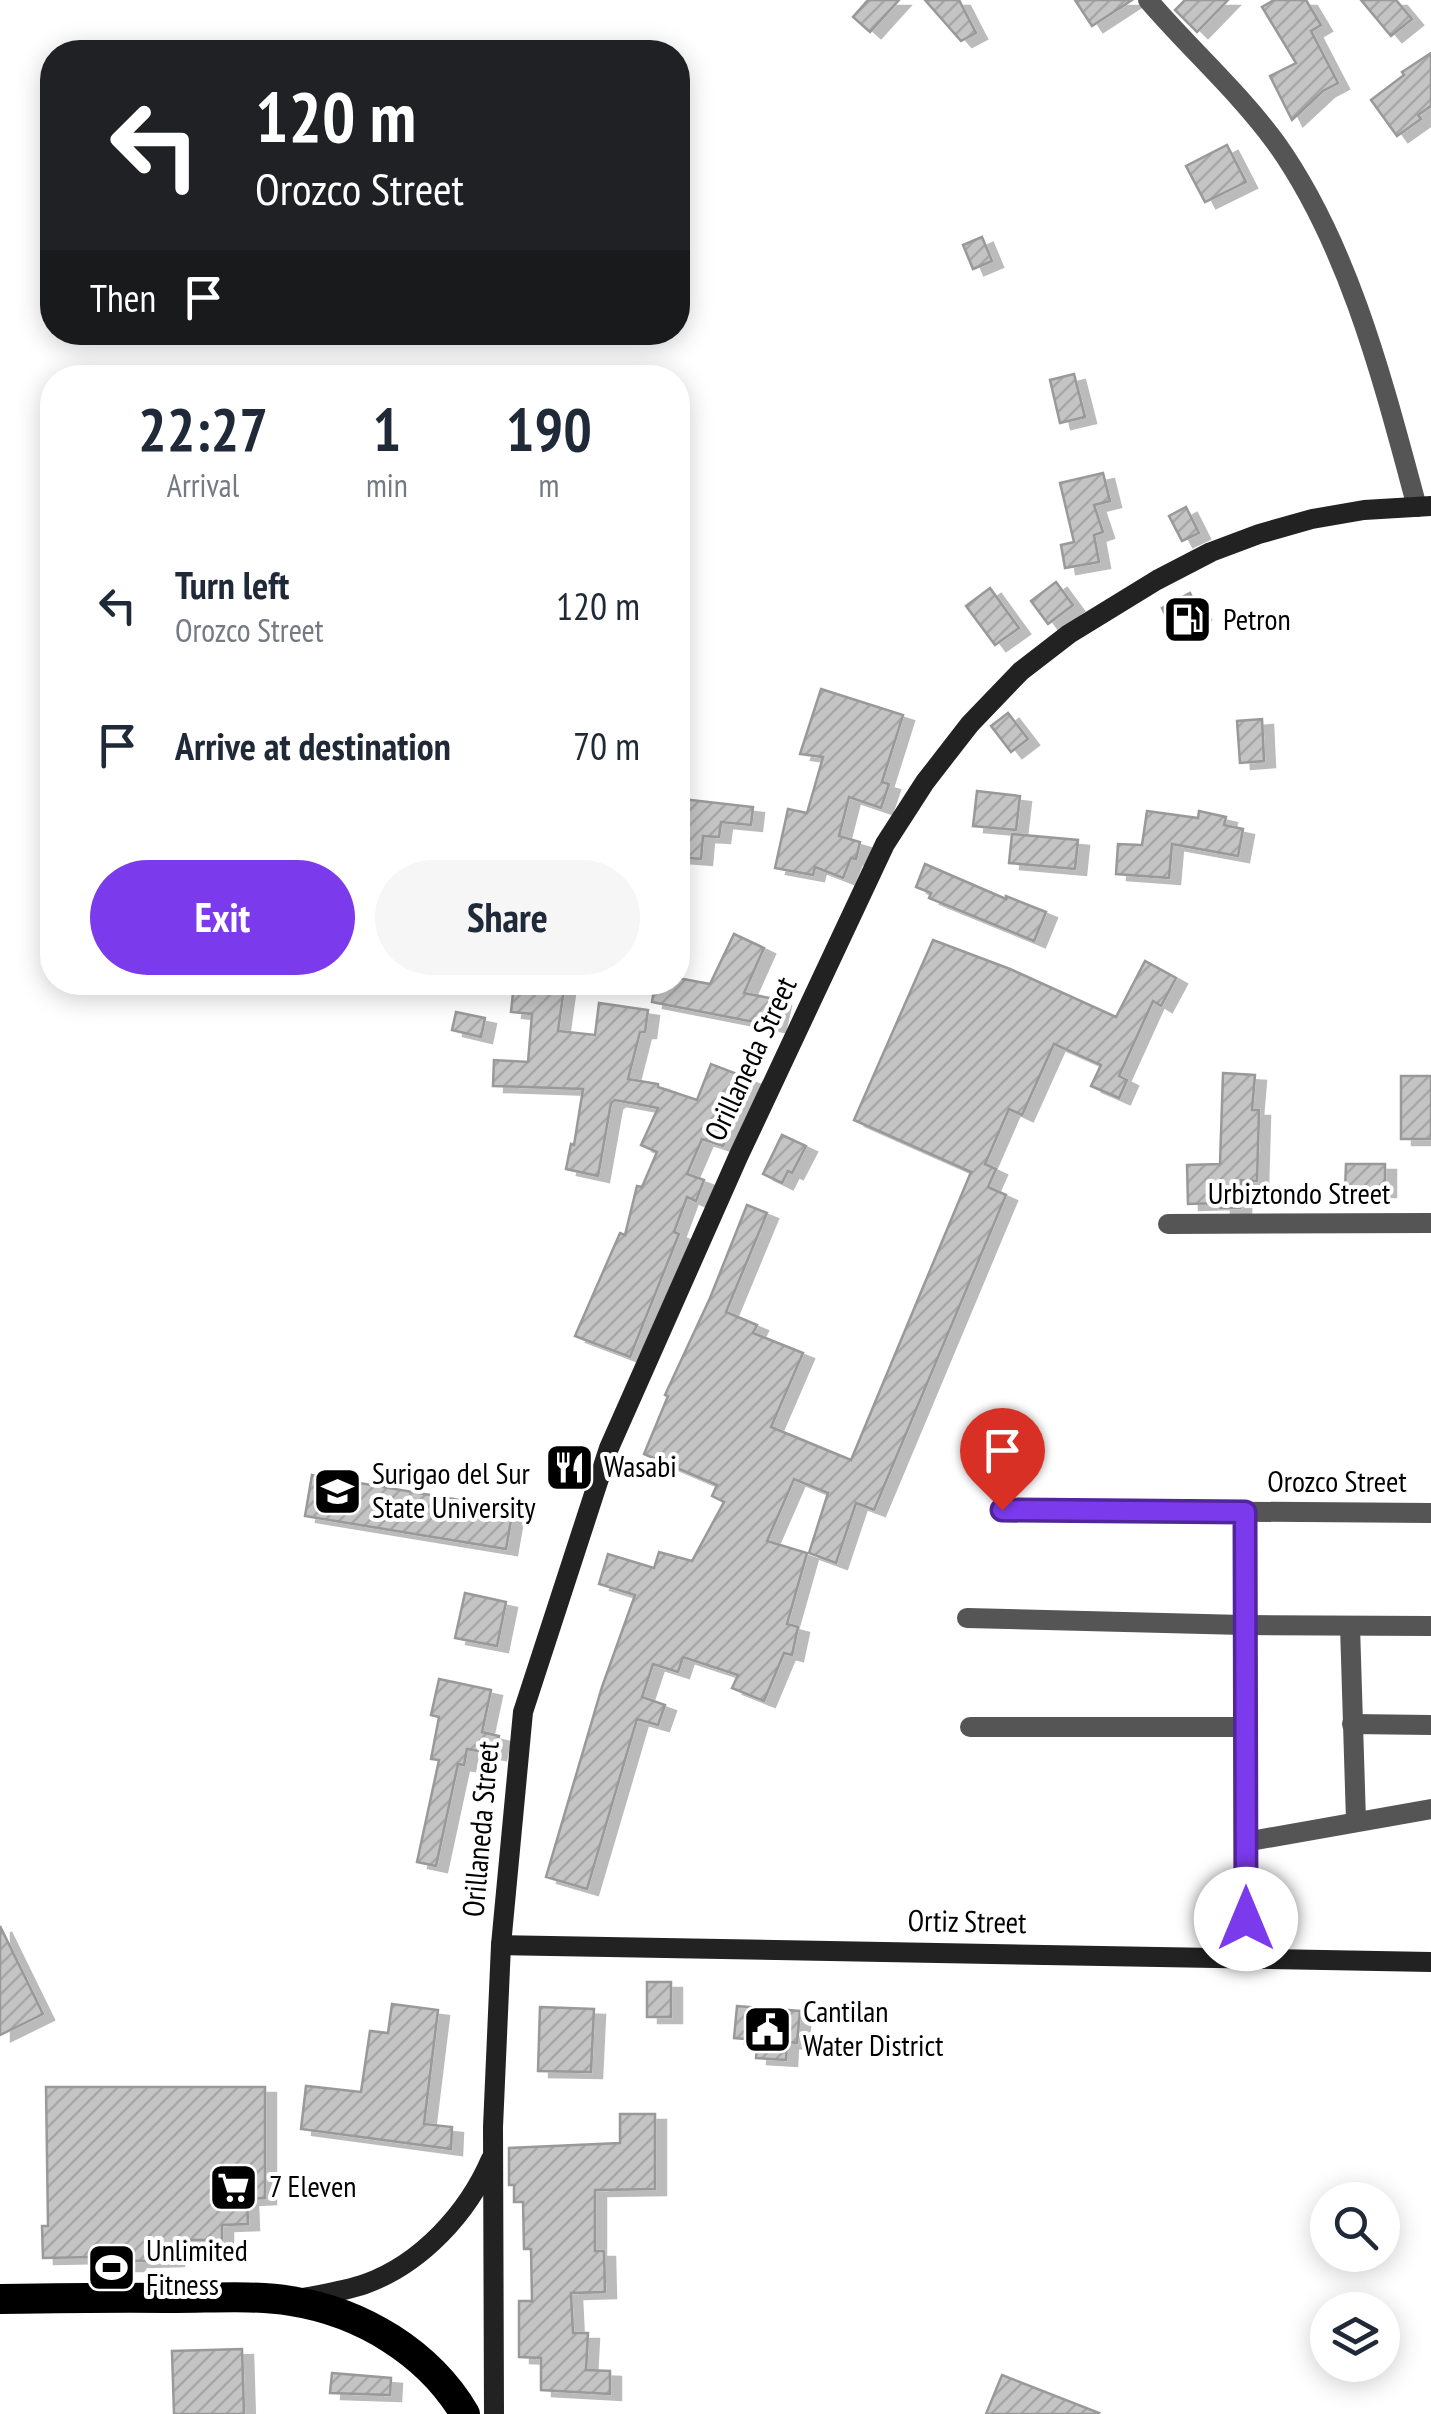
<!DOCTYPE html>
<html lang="en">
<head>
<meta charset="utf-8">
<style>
	:root { --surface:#fff; --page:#f6f6f7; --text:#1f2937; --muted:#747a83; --accent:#7c3aed }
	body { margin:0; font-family:"PT Sans Narrow",sans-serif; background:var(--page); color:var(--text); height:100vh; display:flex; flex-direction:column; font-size:38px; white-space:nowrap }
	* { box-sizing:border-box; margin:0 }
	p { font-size:32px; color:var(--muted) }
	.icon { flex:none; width:55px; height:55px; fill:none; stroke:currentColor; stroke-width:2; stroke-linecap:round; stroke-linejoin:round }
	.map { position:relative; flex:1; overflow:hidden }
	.drawer { position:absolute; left:40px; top:365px; width:650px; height:630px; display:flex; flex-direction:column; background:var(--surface); border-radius:40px; box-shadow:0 5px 25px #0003 }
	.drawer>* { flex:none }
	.top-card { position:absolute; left:40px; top:40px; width:650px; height:305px; border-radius:40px; box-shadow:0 5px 25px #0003; background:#202124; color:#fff; overflow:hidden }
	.controls { position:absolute; left:1310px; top:2182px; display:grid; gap:20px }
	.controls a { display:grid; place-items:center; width:90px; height:90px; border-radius:50%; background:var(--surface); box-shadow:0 5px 25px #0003; font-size:50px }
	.pin { position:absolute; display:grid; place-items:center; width:85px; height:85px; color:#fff; margin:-102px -42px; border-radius:50% 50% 50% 0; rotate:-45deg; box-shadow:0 0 10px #0007 }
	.pin .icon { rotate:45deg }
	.me { position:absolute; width:110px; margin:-55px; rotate:0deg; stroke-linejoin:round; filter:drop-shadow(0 0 8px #0008) }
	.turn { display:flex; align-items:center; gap:35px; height:210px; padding:0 50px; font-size:45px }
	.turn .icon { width:130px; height:130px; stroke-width:2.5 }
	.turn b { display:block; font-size:70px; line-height:85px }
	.then { display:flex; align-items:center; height:95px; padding:0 50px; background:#0003; gap:20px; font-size:38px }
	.eta { display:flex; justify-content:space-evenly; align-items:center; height:170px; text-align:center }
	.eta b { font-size:60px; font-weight:600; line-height:70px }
	.action { display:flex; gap:20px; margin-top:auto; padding:20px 50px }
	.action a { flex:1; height:115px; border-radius:60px; background:var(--accent); color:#fff; font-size:40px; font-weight:600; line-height:115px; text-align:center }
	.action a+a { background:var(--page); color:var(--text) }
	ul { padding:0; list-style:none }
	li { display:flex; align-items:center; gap:30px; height:140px; padding:0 50px }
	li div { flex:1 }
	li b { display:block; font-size:38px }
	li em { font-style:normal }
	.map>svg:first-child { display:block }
</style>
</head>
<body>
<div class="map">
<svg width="1431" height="2414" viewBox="0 0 1431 2414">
	<defs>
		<pattern id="building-hatch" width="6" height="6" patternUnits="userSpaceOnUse" patternTransform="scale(2.5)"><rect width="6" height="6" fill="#c4c4c4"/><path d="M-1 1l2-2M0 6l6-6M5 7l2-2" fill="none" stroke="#a7a7a7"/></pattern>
		<filter id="shadow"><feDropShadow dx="11" dy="6" stdDeviation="0" flood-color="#0004"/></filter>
	</defs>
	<rect width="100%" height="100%" fill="#fff"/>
	<!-- building -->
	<g fill="url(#building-hatch)" stroke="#999" stroke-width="2.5" filter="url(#shadow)">
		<polygon points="868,0 899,0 870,32 853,17"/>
		<polygon points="925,0 959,0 976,33 961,41"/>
		<polygon points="1075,0 1132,0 1092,26"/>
		<polygon points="1185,0 1228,0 1197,32 1175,10"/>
		<polygon points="1274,0 1306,0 1321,25 1311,31 1338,83 1323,91 1292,120 1270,76 1296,63 1262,7"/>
		<polygon points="1361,0 1396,0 1412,19 1391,36"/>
		<polygon points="1431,53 1431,106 1418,115 1421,119 1397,136 1371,100 1404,75 1402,72"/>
		<polygon points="1227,145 1246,182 1205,202 1186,166"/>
		<polygon points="982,237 992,261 973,269 963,245"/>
		<polygon points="1074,374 1085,417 1060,423 1050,380"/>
		<polygon points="1103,473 1110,501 1094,505 1103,532 1094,535 1099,562 1065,568 1061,545 1074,542 1060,483"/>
		<polygon points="1186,507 1199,533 1182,541 1169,516"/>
		<polygon points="1056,582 1073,605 1048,624 1031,601"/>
		<polygon points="990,588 1019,628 995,645 966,606"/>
		<polygon points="1190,593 1200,614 1172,628 1162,608"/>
		<polygon points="821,689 903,715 882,782 889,784 881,808 849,797 839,836 860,842 856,859 851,858 843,878 815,867 813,875 775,868 788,809 807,813 823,757 800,754"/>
		<polygon points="1008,713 1028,739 1011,752 991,726"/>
		<polygon points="1262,719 1264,761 1240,763 1237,721"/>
		<polygon points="977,791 1020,796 1016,830 973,826"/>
		<polygon points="682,799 753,807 751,825 721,822 719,837 703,836 701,859 678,857"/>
		<polygon points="1147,811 1198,818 1199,811 1226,817 1224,825 1243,829 1238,856 1172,844 1169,878 1116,874 1118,844 1142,845"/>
		<polygon points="1012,834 1078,840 1075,869 1009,863"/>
		<polygon points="925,864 1006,899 1006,896 1046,912 1034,941 929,898 931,893 916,887"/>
		<polygon points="734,934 764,948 744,993 780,1000 774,1026 652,1002 655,982 678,982 678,978 710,984"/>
		<polygon points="933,940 1010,969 1116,1017 1145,961 1176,978 1161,1006 1153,1001 1119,1076 1127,1080 1119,1098 1091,1086 1101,1065 1054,1044 1022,1115 1009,1109 985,1164 996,1169 988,1187 1006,1195 874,1510 856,1503 836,1563 809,1553 828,1493 794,1479 767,1541 807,1553 787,1624 798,1627 792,1655 784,1653 764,1701 732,1688 738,1675 683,1657 678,1672 653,1664 642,1697 665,1705 658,1725 637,1719 587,1889 546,1877 602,1687 635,1595 599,1584 608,1554 654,1568 659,1552 692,1561 724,1502 712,1496 717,1485 644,1454 668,1396 665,1395 710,1298 747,1205 767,1213 726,1312 757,1325 753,1333 803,1353 771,1427 851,1460 971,1172 854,1120"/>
		<polygon points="514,983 564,988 558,1031 595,1035 599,1003 648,1010 645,1032 640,1032 628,1079 658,1084 658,1087 697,1100 711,1064 750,1079 723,1146 702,1139 687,1174 704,1180 696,1201 687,1197 674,1232 679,1234 630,1357 575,1336 620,1233 625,1235 637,1186 642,1187 657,1152 641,1145 658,1108 615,1100 611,1103 598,1176 566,1169 571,1144 574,1145 583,1089 493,1086 494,1060 528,1062 532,1014 511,1012"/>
		<polygon points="456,1012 485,1018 481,1037 452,1030"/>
		<polygon points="1223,1073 1255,1075 1252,1110 1259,1110 1257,1181 1241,1180 1240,1208 1220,1208 1220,1203 1188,1204 1187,1165 1220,1164"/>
		<rect x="1401" y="1076" width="30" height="63"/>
		<polygon points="782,1135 806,1146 792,1173 788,1171 782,1183 763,1174"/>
		<polygon points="1346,1164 1385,1164 1385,1191 1345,1191"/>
		<polygon points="312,1475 513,1509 506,1549 305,1516"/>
		<polygon points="465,1593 506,1602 497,1646 455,1638"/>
		<polygon points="439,1679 491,1690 482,1732 499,1736 495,1754 467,1749 464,1765 458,1764 436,1866 417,1862 439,1760 431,1759 439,1717 431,1715"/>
		<polygon points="0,1926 43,2014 0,2035"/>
		<rect x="647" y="1982" width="24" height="35"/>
		<polygon points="392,2004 438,2010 424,2124 452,2127 451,2149 301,2129 306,2086 361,2092 370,2031 388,2033"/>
		<polygon points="737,2006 800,2011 797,2043 787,2042 786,2060 756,2058 758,2040 734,2038"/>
		<polygon points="540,2007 594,2009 591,2072 538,2071"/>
		<polygon points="46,2087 265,2087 265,2198 247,2199 248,2224 222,2225 222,2240 189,2240 189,2254 173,2254 173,2260 134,2261 134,2265 93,2265 93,2257 43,2258 42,2226 48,2226"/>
		<polygon points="620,2114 655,2114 655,2189 595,2190 595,2251 604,2251 605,2292 571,2293 573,2333 588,2333 586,2370 610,2371 610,2394 541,2390 541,2358 519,2357 519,2301 532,2301 531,2249 524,2249 523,2202 514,2202 514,2185 509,2185 509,2148 620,2143"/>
		<polygon points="242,2349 244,2414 174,2414 172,2351"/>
		<polygon points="332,2373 391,2378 390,2395 330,2393"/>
		<polygon points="1002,2375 1099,2413 1098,2414 986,2414"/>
	</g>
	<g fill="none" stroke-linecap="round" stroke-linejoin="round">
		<!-- street -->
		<g stroke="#555" stroke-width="20">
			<path d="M1148,0c42,49 90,91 128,143 74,104 108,242 141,364"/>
			<polyline points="1168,1224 1431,1223"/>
			<polyline points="1002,1510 1431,1513"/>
			<polyline points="1245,1512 1245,1958"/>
			<polyline points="967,1618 1243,1625 1431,1626"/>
			<polyline points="1350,1626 1356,1821"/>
			<polyline points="1352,1724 1431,1725"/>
			<polyline points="970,1727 1245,1727"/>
			<polyline points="1245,1842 1431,1809"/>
		</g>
		<!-- secondary -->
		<g stroke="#222" stroke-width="20">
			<polyline points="501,1945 1431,1962"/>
			<path d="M303,2298c20,-4 42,-7 62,-14 56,-20 103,-71 126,-125"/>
			<polyline points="494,2414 493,2127 501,1945 523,1712 609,1448 738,1157 885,844 925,782 970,724 1021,671 1069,634 1157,580 1211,552 1259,534 1312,519 1364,510 1431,506"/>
		</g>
		<!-- highway -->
		<path stroke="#000" stroke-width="30" d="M0,2299c59,-1 117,-2 176,-1 38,0 78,-3 115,3 71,11 138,52 174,113"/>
	</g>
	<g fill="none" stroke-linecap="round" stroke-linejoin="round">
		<defs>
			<polyline id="route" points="1002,1510 1245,1512 1246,1919"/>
		</defs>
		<!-- route casing -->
		<use href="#route" stroke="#51269a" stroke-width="25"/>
		<!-- route -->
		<use href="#route" stroke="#7c3aed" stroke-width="18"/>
	</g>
	<!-- icons -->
	<defs>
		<symbol id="fuel-square" viewBox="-11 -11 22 22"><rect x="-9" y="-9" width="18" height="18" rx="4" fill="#000" stroke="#fff"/><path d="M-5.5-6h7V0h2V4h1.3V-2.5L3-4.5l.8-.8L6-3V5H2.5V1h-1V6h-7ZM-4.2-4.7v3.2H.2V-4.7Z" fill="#fff"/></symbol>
		<symbol id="restaurant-square" viewBox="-11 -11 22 22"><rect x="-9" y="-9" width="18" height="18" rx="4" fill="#000" stroke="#fff"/><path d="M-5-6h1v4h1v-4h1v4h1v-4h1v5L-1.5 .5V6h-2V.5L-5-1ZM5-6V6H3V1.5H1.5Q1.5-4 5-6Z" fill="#fff"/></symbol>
		<symbol id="university-square" viewBox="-11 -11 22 22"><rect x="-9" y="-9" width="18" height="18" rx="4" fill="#000" stroke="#fff"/><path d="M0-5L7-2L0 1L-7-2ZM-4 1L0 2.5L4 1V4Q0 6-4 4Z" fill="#fff"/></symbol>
		<symbol id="civic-square" viewBox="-11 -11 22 22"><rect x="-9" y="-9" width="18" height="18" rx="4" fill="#000" stroke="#fff"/><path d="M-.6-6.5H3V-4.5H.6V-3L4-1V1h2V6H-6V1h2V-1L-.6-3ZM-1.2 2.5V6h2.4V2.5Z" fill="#fff"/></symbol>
		<symbol id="supermarket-square" viewBox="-11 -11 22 22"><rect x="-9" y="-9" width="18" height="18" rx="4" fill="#000" stroke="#fff"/><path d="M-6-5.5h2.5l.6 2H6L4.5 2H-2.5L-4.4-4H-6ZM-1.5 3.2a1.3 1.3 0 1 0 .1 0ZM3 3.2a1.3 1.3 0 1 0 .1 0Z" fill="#fff"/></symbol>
		<symbol id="stadium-square" viewBox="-11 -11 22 22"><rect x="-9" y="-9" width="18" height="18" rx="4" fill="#000" stroke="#fff"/><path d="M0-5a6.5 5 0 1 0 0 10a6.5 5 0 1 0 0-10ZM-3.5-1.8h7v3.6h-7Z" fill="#fff"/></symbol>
	</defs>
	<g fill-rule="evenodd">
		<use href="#fuel-square" x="1160" y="592" width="55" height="55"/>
		<use href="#restaurant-square" x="542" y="1440" width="55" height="55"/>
		<use href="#university-square" x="310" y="1464" width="55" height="55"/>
		<use href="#civic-square" x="740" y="2002" width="55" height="55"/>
		<use href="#supermarket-square" x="206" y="2160" width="55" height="55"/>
		<use href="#stadium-square" x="84" y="2240" width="55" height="55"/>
	</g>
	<g text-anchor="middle" stroke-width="8" stroke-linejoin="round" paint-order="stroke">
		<!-- poi labels -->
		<g font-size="30" fill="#000" stroke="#fff" text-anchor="start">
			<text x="1223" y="630">Petron</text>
			<text x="604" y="1477">Wasabi</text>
			<text x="372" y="1484">Surigao del Sur<tspan x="372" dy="34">State University</tspan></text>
			<text x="803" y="2022">Cantilan<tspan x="803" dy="34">Water District</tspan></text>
			<text x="269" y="2197">7 Eleven</text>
			<text x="146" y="2261">Unlimited<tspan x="146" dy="34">Fitness</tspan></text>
		</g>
		<!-- street labels -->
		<g font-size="30" fill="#000" stroke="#fff">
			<text transform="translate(751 1059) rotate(-65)" y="10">Orillaneda Street</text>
			<text x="1299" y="1204">Urbiztondo Street</text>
			<text x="1337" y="1492">Orozco Street</text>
			<text transform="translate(481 1829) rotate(-85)" y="10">Orillaneda Street</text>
			<text transform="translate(967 1922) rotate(1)" y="10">Ortiz Street</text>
		</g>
	</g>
</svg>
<div class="controls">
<a><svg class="icon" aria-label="search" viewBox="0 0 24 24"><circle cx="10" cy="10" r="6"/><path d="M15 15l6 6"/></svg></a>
<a><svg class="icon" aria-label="layers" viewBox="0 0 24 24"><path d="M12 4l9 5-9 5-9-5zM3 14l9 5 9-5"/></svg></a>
</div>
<div class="pin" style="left:1002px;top:1510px;background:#d93025"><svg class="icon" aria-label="arrive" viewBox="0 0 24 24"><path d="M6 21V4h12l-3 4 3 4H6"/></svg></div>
<svg class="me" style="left:1246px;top:1919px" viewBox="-20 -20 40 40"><circle r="19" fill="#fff"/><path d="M0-13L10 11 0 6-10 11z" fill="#7c3aed"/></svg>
<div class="top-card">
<div class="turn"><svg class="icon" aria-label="left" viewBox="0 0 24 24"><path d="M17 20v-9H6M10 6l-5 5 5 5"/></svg><div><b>120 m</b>Orozco Street</div></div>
<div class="then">Then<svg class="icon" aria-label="arrive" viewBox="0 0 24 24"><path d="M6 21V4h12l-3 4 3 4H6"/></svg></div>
</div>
<section class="drawer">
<div class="eta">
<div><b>22:27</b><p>Arrival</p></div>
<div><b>1</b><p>min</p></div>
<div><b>190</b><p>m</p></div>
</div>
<ul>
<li><svg class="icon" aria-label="left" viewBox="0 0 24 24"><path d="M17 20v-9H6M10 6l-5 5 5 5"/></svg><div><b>Turn left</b><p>Orozco Street</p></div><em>120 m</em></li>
<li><svg class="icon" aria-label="arrive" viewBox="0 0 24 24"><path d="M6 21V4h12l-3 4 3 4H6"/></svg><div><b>Arrive at destination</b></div><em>70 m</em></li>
</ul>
<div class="action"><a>Exit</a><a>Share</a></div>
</section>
</div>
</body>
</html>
